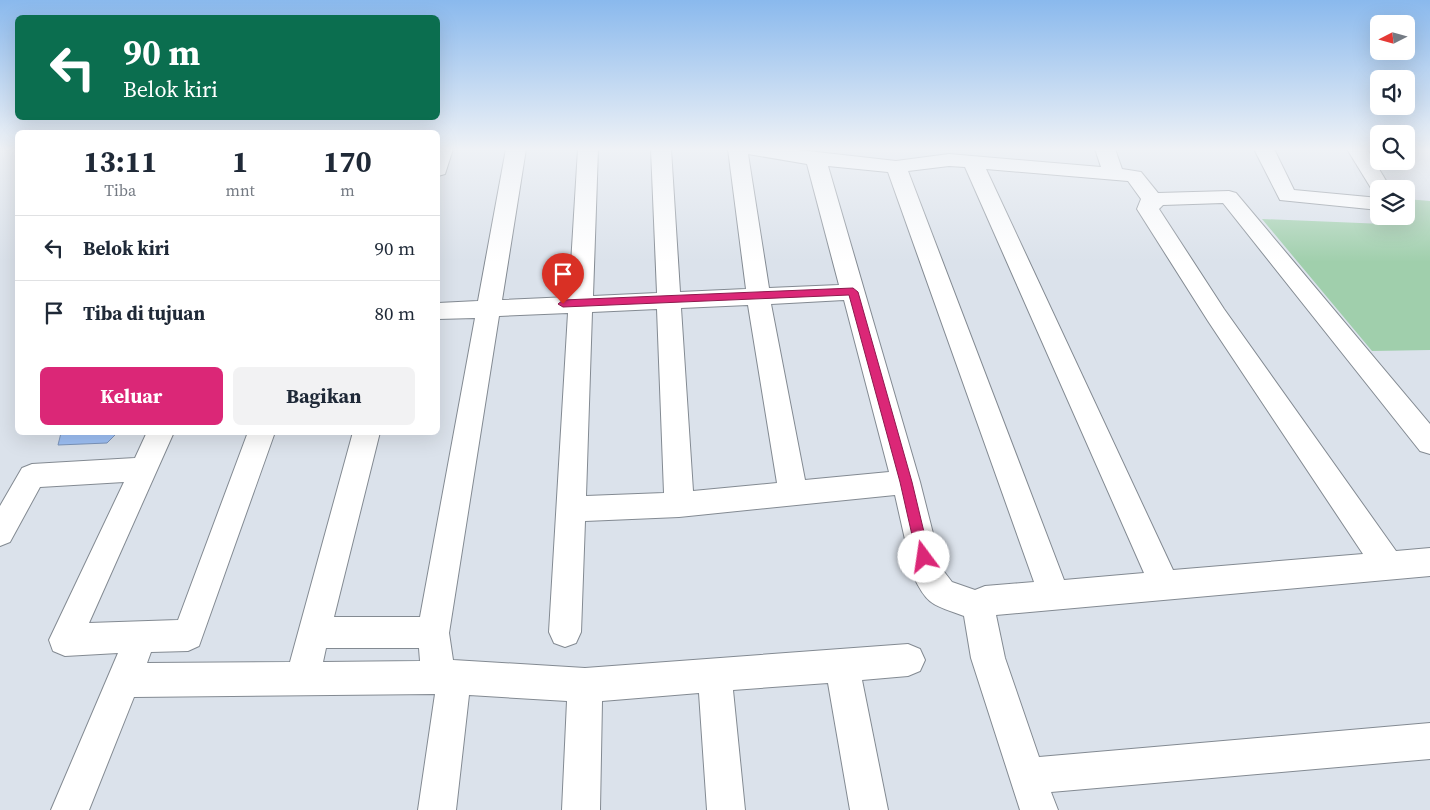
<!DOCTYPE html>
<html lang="id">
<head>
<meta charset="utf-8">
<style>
	:root { --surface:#fff; --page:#f2f2f3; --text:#1f2937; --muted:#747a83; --line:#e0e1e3; --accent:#db2777 }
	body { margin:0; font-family:"Source Serif 4",serif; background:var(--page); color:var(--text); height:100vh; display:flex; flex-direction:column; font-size:19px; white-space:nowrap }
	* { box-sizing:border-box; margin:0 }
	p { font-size:16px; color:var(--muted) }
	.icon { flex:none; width:28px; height:28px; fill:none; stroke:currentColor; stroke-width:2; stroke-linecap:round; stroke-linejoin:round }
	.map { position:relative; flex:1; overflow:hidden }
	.details { position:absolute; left:15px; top:130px; width:425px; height:305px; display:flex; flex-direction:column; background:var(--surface); border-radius:8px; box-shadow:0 5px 20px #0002 }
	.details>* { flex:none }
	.top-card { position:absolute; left:15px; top:15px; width:425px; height:105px; border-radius:8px; box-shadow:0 5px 20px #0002; background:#0b6e4f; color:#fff; overflow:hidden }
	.needle { width:32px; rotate:264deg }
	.tools { position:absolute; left:1370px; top:15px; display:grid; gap:10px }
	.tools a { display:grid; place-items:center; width:45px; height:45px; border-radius:8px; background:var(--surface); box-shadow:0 5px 20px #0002; font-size:25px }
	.pin { position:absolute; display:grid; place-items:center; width:42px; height:42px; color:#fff; margin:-51px -21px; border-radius:50% 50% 50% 0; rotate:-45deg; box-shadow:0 0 5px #0007 }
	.pin .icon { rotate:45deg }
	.me { position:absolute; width:55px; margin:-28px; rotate:346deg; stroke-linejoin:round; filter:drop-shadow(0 0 4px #0008) }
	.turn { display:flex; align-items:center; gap:18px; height:105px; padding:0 25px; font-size:22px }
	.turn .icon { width:65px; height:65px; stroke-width:2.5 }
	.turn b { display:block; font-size:35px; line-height:42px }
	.eta { display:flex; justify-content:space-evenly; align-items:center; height:85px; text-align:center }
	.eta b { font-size:30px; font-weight:700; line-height:35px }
	.button { display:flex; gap:10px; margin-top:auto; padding:10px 25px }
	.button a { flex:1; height:58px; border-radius:8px; background:var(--accent); color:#fff; font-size:20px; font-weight:700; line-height:58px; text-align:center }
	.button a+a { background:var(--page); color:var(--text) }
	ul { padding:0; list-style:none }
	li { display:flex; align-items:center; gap:15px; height:65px; padding:0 25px; border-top:1px solid var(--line) }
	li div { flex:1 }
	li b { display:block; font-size:19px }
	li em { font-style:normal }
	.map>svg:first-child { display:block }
</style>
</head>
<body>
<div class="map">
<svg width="1430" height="810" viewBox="0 0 1430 810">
	<rect width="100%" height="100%" fill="#dbe2eb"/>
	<!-- green -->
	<polygon fill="#a0cfac" points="1406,199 1430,201 1430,350 1372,351 1262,219 1408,225 1405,216"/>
	<!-- water -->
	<polygon fill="#9ec0f5" stroke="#7d96bc" points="61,433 61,432 117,433 107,443 58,445"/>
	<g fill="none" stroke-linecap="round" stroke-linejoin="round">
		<defs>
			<g id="street">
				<polygon points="438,149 453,149 445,174 438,176"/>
				<path d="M506,149h20l-24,151 67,-3 9,-148h20l-5,147 64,-3 -6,-144h20l9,143 66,-3 -18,-140h62l106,12 53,-7 152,13 -6,-18h20l7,20 19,3 17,21 71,-2 7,2 194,231v30l-10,-3 -197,-248 -60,2 -4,4 65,100 172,242 34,-3v28l-434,39 9,43 34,99 391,-34v36l-379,33 7,18h-38l-49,-152 -7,-42c-30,-11 -37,-10 -51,-41l-18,-80 -216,22 -94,4 -4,111 -5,11 -11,4 -11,-4 -5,-11 19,-319 -69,3 -50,317 4,27 132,8 323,-24 12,5 5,11 -5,11 -12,5 -46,4 26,130h-38l-22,-127 -95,7 12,120h-38l-8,-117 -97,8 -2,109h-38l5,-109 -98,-6 -13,115h-38l17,-116 -301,3 -45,113h-38l67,-157 -53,3 -12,-5 -4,-11 75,-158 -84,5 -30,55 -10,4v-40l22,-38 10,-4 103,-6 12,-26h27l-85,191 89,-3 70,-188h27l-76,214 -11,5 -37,1 -4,11 143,-1 63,-230h27l-46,185h86l55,-299 -37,1v-16l40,-2zM748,154l59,10 32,121 -70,3zM828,166l60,6 146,410 -49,4 -10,4 -23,-8 -10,-13 -22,-87zM949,166l16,1 179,406 -80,7 -156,-409zM986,169l142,12 13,18 -4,10 71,112 155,233 -190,16zM844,300l45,172 -84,8 -34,-176zM748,305l29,178 -84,8 -12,-183zM657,309l7,184 -78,3 6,-184zM326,648h93l1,13 -97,1z"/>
				<polygon points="1254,149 1274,149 1294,190 1379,198 1379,210 1280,200"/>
				<polygon points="1347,149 1367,149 1391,189 1379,189 1379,195 1374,193"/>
			</g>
		</defs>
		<!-- street casing -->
		<use href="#street" stroke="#838a92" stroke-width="2"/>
		<!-- street -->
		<use href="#street" fill="#fff" fill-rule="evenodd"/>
	</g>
	<!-- sky -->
	<linearGradient id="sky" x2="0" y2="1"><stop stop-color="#8ab9ed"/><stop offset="0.57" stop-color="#eff2f6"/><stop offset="1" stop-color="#eff2f6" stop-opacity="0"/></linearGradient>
	<rect width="1430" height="262" fill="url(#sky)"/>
	<!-- route -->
	<polygon fill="#db2777" stroke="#8e194d" points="853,288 858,292 912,482 930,557 928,561 924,563 919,561 917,557 900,482 849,295 563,307 558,304 563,300"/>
</svg>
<div class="tools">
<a><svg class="needle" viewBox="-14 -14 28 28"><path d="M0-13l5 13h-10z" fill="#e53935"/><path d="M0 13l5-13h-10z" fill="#747a83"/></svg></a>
<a><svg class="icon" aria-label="sound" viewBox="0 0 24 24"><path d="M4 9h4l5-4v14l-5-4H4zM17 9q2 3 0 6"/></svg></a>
<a><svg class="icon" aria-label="search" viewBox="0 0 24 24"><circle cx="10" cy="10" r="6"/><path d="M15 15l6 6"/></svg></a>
<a><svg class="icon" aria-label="layers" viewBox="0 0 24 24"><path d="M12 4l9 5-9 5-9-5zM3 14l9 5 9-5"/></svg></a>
</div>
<div class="pin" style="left:563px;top:304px;background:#d93025"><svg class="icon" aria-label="arrive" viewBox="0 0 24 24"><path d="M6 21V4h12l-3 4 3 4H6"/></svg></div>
<svg class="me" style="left:924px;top:557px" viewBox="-20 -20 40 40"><circle r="19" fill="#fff"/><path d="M0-13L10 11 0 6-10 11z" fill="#db2777"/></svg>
<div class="top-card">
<div class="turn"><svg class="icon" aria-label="left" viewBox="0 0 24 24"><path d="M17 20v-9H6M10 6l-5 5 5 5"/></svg><div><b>90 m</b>Belok kiri</div></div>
</div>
<section class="details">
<div class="eta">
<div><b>13:11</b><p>Tiba</p></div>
<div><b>1</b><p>mnt</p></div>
<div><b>170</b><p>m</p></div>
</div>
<ul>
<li><svg class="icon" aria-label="left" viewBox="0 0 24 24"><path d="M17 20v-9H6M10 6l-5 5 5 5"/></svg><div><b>Belok kiri</b></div><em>90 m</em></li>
<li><svg class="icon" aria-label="arrive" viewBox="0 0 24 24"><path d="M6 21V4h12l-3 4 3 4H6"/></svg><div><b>Tiba di tujuan</b></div><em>80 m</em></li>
</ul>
<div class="button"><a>Keluar</a><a>Bagikan</a></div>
</section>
</div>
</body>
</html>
